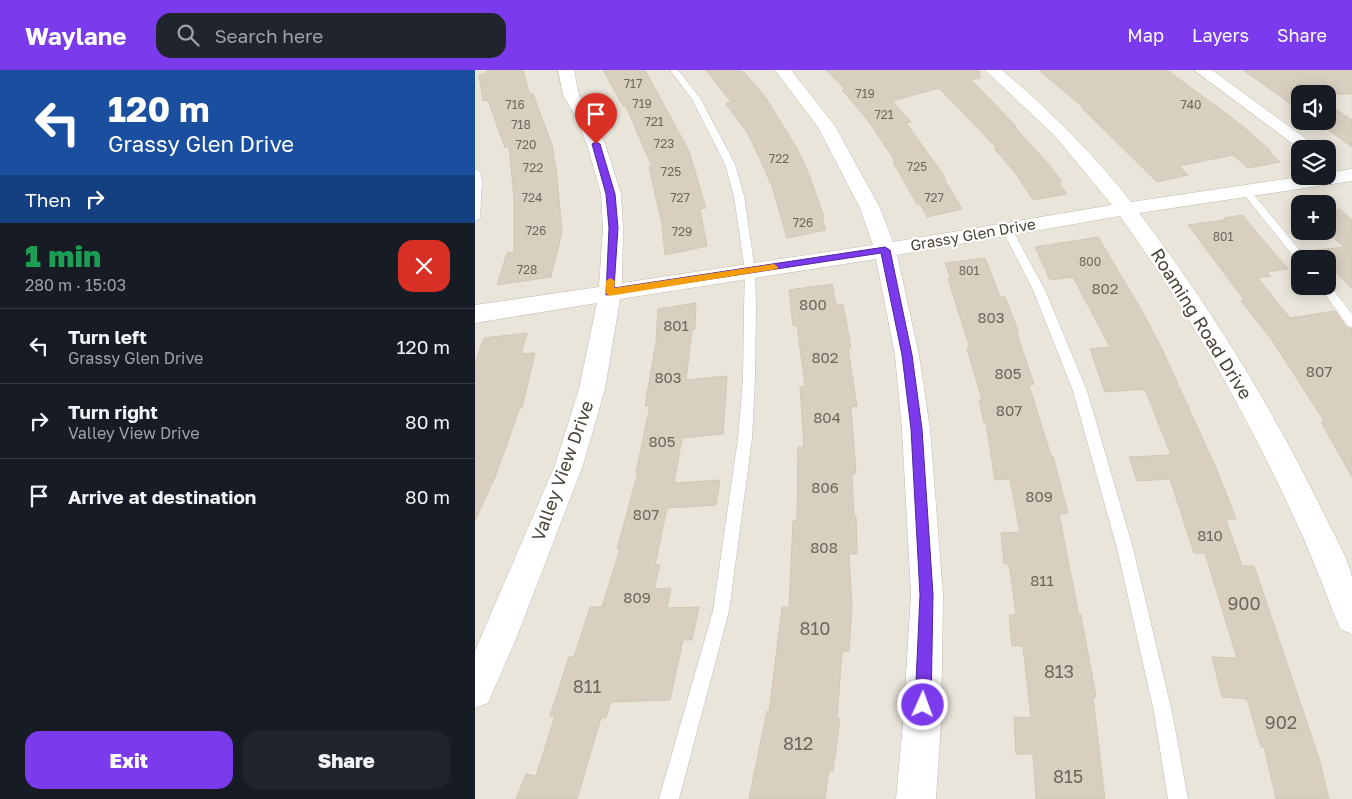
<!DOCTYPE html>
<html lang="en">
<head>
<meta charset="utf-8">
<style>
	:root { --surface:#171b24; --page:#20242c; --text:#f1f3f6; --muted:#9ea1a6; --line:#363941; --accent:#7c3aed }
	body { margin:0; font-family:"Golos Text",sans-serif; background:var(--page); color:var(--text); height:100vh; display:flex; flex-direction:column; font-size:19px; white-space:nowrap }
	* { box-sizing:border-box; margin:0 }
	p { font-size:16px; color:var(--muted) }
	.icon { flex:none; width:28px; height:28px; fill:none; stroke:currentColor; stroke-width:2; stroke-linecap:round; stroke-linejoin:round }
	.map { position:relative; flex:1; overflow:hidden }
	.details { display:flex; flex-direction:column; background:var(--surface); width:475px }
	.details>* { flex:none }
	.hud { background:#1a4fa0; color:#fff; overflow:hidden }
	.fabs { position:absolute; left:816px; top:15px; display:grid; gap:10px }
	.fabs a { display:grid; place-items:center; width:45px; height:45px; border-radius:10px; background:var(--surface); box-shadow:0 2px 12px #0003; font-size:25px }
	.pin { position:absolute; display:grid; place-items:center; width:42px; height:42px; color:#fff; margin:-51px -21px; border-radius:50% 50% 50% 0; rotate:-45deg; box-shadow:0 0 5px #0007 }
	.pin .icon { rotate:45deg }
	.me { position:absolute; width:55px; margin:-28px; rotate:2deg; stroke-linejoin:round; filter:drop-shadow(0 0 4px #0008) }
	.turn { display:flex; align-items:center; gap:18px; height:105px; padding:0 25px; font-size:22px }
	.turn .icon { width:65px; height:65px; stroke-width:2.5 }
	.turn b { display:block; font-size:35px; line-height:42px }
	.then { display:flex; align-items:center; height:48px; padding:0 25px; background:#0003; gap:10px; font-size:19px }
	.round { display:grid; place-items:center; flex:none; width:52px; height:52px; border-radius:15px; background:var(--page) }
	.headline { display:flex; align-items:center; justify-content:space-between; height:85px; padding:0 25px }
	h1 { font-size:30px; font-weight:800; line-height:38px; color:#1e9e55 }
	.primary-button { display:flex; gap:10px; margin-top:auto; padding:10px 25px }
	.primary-button a { flex:1; height:58px; border-radius:15px; background:var(--accent); color:#fff; font-size:20px; font-weight:800; line-height:58px; text-align:center }
	.primary-button a+a { background:var(--page); color:var(--text) }
	ul { padding:0; list-style:none }
	li { display:flex; align-items:center; gap:15px; height:75px; padding:0 25px; border-top:1px solid var(--line) }
	li div { flex:1 }
	li b { display:block; font-size:19px }
	li em { font-style:normal }
	header { display:flex; align-items:center; gap:30px; box-sizing:border-box; height:70px; padding:0 25px; background:var(--accent); color:#fff }
	header strong { font-size:24px }
	nav { display:flex; gap:28px; margin-inline-start:auto; font-size:18px }
	.search { width:350px; height:45px; background:var(--page); display:flex; align-items:center; gap:12px; box-sizing:border-box; padding:0 18px; border-radius:15px; color:var(--muted); font-size:19px }
	main { display:flex; flex:1; min-height:0 }
	.map>svg:first-child { display:block }
</style>
</head>
<body>
<header>
<strong>Waylane</strong>
<div class="search"><svg class="icon" aria-label="search" viewBox="0 0 24 24"><circle cx="10" cy="10" r="6"/><path d="M15 15l6 6"/></svg>Search here</div>
<nav><a>Map</a><a>Layers</a><a>Share</a></nav>
</header>
<main>
<section class="details">
<div class="hud">
<div class="turn"><svg class="icon" aria-label="left" viewBox="0 0 24 24"><path d="M17 20v-9H6M10 6l-5 5 5 5"/></svg><div><b>120 m</b>Grassy Glen Drive</div></div>
<div class="then">Then<svg class="icon" aria-label="right" viewBox="0 0 24 24"><path d="M7 20v-9h11M14 6l5 5-5 5"/></svg></div>
</div>
<div class="headline"><div><h1>1 min</h1><p>280 m · 15:03</p></div><a class="round" style="background:#d93025;color:#fff"><svg class="icon" aria-label="close" viewBox="0 0 24 24"><path d="M6 6l12 12M18 6L6 18"/></svg></a></div>
<ul>
<li><svg class="icon" aria-label="left" viewBox="0 0 24 24"><path d="M17 20v-9H6M10 6l-5 5 5 5"/></svg><div><b>Turn left</b><p>Grassy Glen Drive</p></div><em>120 m</em></li>
<li><svg class="icon" aria-label="right" viewBox="0 0 24 24"><path d="M7 20v-9h11M14 6l5 5-5 5"/></svg><div><b>Turn right</b><p>Valley View Drive</p></div><em>80 m</em></li>
<li><svg class="icon" aria-label="arrive" viewBox="0 0 24 24"><path d="M6 21V4h12l-3 4 3 4H6"/></svg><div><b>Arrive at destination</b></div><em>80 m</em></li>
</ul>
<div class="primary-button"><a>Exit</a><a>Share</a></div>
</section>
<div class="map">
<svg width="877" height="729" viewBox="0 0 877 729">
	<rect width="100%" height="100%" fill="#f6f3ec"/>
	<!-- residential -->
	<path fill="#eae5da" fill-rule="evenodd" d="M0,0h877v729h-877zM825,24h27v27h-27zM825,79h27v27h-27zM825,134h27v27h-27zM825,189h27v27h-27z"/>
	<!-- building -->
	<g fill="#d8cfc1" stroke="#d3c7b4">
		<polygon points="12,0 48,0 54,23 58,24 77,75 82,107 87,162 76,207 22,215 32,183 39,182 39,127 34,77 30,78 13,30 8,31 4,5 12,3"/>
		<polygon points="128,0 170,0 214,81 231,138 225,139 232,176 190,185 187,154 174,97 177,97 151,36 148,36"/>
		<polygon points="231,0 265,0 271,4 291,28 324,82 334,105 349,146 347,147 351,160 312,168 298,119 285,89 272,62 251,34 256,32"/>
		<polygon points="351,0 504,0 505,8 496,10 541,56 539,56 576,97 587,112 584,113 592,124 558,130 541,104 519,78 522,78 464,18 417,31 436,52 431,53 470,107 468,107 487,139 452,147 445,134 442,134 418,92 420,91 392,49 367,20 370,19"/>
		<polygon points="564,0 692,0 765,54 796,81 793,81 805,92 773,98 758,85 704,96 713,105 682,112 607,38 609,38"/>
		<polygon points="768,0 877,0 877,24 825,24 825,40"/>
		<polygon points="852,34 877,50 877,77 841,51 852,51"/>
		<polygon points="865,139 877,150 877,219 852,192 852,189 850,189 842,180 868,177 852,161 852,141"/>
		<polygon points="767,145 813,199 792,202 796,206 783,208 815,248 860,241 871,257 877,259 877,407 846,352 849,351 797,270 766,231 769,230 713,155 749,150 749,148"/>
		<polygon points="623,167 667,241 688,281 744,405 761,449 751,449 767,496 779,496 844,688 854,729 801,729 789,677 786,677 772,629 747,627 737,587 762,588 730,483 719,483 695,409 662,411 654,387 696,385 670,319 630,322 615,279 635,277 598,207 575,210 560,177"/>
		<polygon points="510,188 525,227 530,227 544,263 542,264 559,314 554,315 576,386 578,386 593,443 584,444 604,545 606,545 621,627 618,627 630,729 561,729 558,684 541,684 539,647 556,648 548,576 537,576 534,545 541,545 534,494 529,494 526,463 545,462 535,409 520,410 511,353 509,353 504,330 507,330 492,278 495,278 473,209 476,209 470,193"/>
		<polygon points="357,214 361,235 368,234 376,278 373,278 382,336 376,337 381,403 377,404 379,446 381,446 382,484 374,484 377,537 374,581 367,582 362,648 365,649 358,701 354,700 350,729 274,729 292,641 294,642 307,537 314,537 318,451 322,450 323,377 329,377 325,317 330,316 322,255 318,256 314,220"/>
		<polygon points="221,233 220,259 217,260 211,310 252,306 248,364 207,368 199,413 245,410 241,435 192,438 180,495 185,495 179,519 196,518 192,538 224,537 217,570 208,570 195,630 136,632 131,648 126,648 102,729 41,729 51,704 61,706 80,646 75,646 94,587 99,587 115,537 127,537 145,479 142,479 163,402 161,403 175,335 170,336 181,272 183,239"/>
		<polygon points="52,263 46,284 60,283 47,338 45,338 20,407 0,451 0,293 9,268"/>
	</g>
	<g fill="none" stroke-linecap="round" stroke-linejoin="round">
		<defs>
			<g id="service">
				<polygon points="195,0 203,0 225,28 260,94 269,126 280,201 281,238 280,309 277,369 254,541 204,729 184,729 238,541 263,369 268,309 269,238 270,201 259,126 250,94 217,29"/>
				<polygon points="0,99 5,102 7,111 5,148 0,151"/>
				<polygon points="771,118 774,119 832,189 825,189 825,192 823,192 768,123 768,119"/>
				<polygon points="532,156 537,159 570,220 612,321 658,478 697,642 713,729 693,729 679,642 642,478 598,321 558,220 527,159"/>
				<polygon points="853,213 877,244 877,257 873,256 844,216 852,216"/>
			</g>
			<g id="minor">
				<path d="M83,0h16l5,25 12,20 14,29 16,50 2,34 -1,55 251,-38 -13,-37 -42,-81 -43,-57h16l44,56 45,82 13,34 219,-37 -57,-69 -70,-66h17c47,40 91,83 129,132l175,-26h21v-3l25,-4v12l-213,32c71,93 134,196 185,301 7,15 26,48 28,63 0,18 0,39 0,57l-12,-5c-14,-35 -27,-71 -43,-105 -49,-108 -108,-212 -177,-308l-223,39 22,100 11,74 13,166 -2,128 -5,76h-40l7,-76 8,-128 -9,-166 -7,-74 -19,-96 -256,40 -15,90 -22,76 -67,174 -28,64 -13,5v-57l80,-186 24,-76 18,-86 -122,20v-18l124,-18 4,-59 -2,-34 -14,-50 -12,-29 -12,-20z"/>
				<polygon points="719,0 737,0 845,79 825,79"/>
			</g>
		</defs>
		<!-- service casing -->
		<use href="#service" stroke="#c2bbae" stroke-width="1"/>
		<!-- minor casing -->
		<use href="#minor" stroke="#c2bbae" stroke-width="1"/>
		<!-- service -->
		<use href="#service" fill="#fff" fill-rule="evenodd"/>
		<!-- minor -->
		<use href="#minor" fill="#fff" fill-rule="evenodd"/>
	</g>
	<!-- route -->
	<polygon fill="#7c3aed" stroke="#51269a" points="121,72 125,74 140,124 143,158 139,218 410,177 415,180 437,285 447,359 458,525 456,635 453,640 448,643 443,640 440,635 445,525 436,359 427,285 406,183 131,225 134,158 131,124 117,74"/>
	<!-- slow -->
	<polygon fill="#f59e0b" points="299,194 303,197 302,199 134,226 130,222 131,211 135,208 140,211 139,218"/>
	<g text-anchor="middle" stroke-width="4.5" stroke-linejoin="round" paint-order="stroke">
		<!-- far-number labels -->
		<g font-size="12" fill="#6e675b">
			<text x="158" y="18">717</text>
			<text x="390" y="28">719</text>
			<text x="167" y="38">719</text>
			<text x="40" y="39">716</text>
			<text x="716" y="39">740</text>
			<text x="409" y="49">721</text>
			<text x="179" y="56">721</text>
			<text x="46" y="59">718</text>
			<text x="189" y="78">723</text>
			<text x="51" y="79">720</text>
			<text x="304" y="93">722</text>
			<text x="442" y="101">725</text>
			<text x="58" y="102">722</text>
			<text x="196" y="106">725</text>
			<text x="57" y="132">724</text>
			<text x="205" y="132">727</text>
			<text x="459" y="132">727</text>
			<text x="328" y="157">726</text>
			<text x="61" y="165">726</text>
			<text x="207" y="166">729</text>
			<text x="748" y="171">801</text>
			<text x="615" y="196">800</text>
			<text x="52" y="204">728</text>
			<text x="494" y="205">801</text>
		</g>
		<!-- far-street labels -->
		<g font-size="15" fill="#4b4439" stroke="#fff">
			<text transform="translate(498 165) rotate(-10)" y="5">Grassy Glen Drive</text>
		</g>
		<!-- number labels -->
		<g font-size="15" fill="#6e675b">
			<text x="630" y="224">802</text>
			<text x="338" y="240">800</text>
			<text x="516" y="253">803</text>
			<text x="201" y="261">801</text>
			<text x="350" y="293">802</text>
			<text x="844" y="307">807</text>
			<text x="533" y="309">805</text>
			<text x="193" y="313">803</text>
			<text x="534" y="346">807</text>
			<text x="352" y="353">804</text>
			<text x="187" y="377">805</text>
			<text x="350" y="423">806</text>
			<text x="564" y="432">809</text>
			<text x="171" y="450">807</text>
			<text x="735" y="471">810</text>
			<text x="349" y="483">808</text>
			<text x="567" y="516">811</text>
			<text x="162" y="533">809</text>
		</g>
		<!-- street labels -->
		<g font-size="18" fill="#4b4439" stroke="#fff">
			<text transform="translate(726 254) rotate(58)" y="6">Roaming Road Drive</text>
			<text transform="translate(88 401) rotate(-70)" y="6">Valley View Drive</text>
		</g>
		<!-- near-number labels -->
		<g font-size="18" fill="#6e675b">
			<text x="769" y="540">900</text>
			<text x="340" y="565">810</text>
			<text x="584" y="608">813</text>
			<text x="112" y="623">811</text>
			<text x="806" y="659">902</text>
			<text x="323" y="680">812</text>
			<text x="593" y="713">815</text>
		</g>
	</g>
</svg>
<div class="fabs">
<a><svg class="icon" aria-label="sound" viewBox="0 0 24 24"><path d="M4 9h4l5-4v14l-5-4H4zM17 9q2 3 0 6"/></svg></a>
<a><svg class="icon" aria-label="layers" viewBox="0 0 24 24"><path d="M12 4l9 5-9 5-9-5zM3 14l9 5 9-5"/></svg></a>
<a>+</a>
<a>−</a>
</div>
<div class="pin" style="left:121px;top:74px;background:#d93025"><svg class="icon" aria-label="arrive" viewBox="0 0 24 24"><path d="M6 21V4h12l-3 4 3 4H6"/></svg></div>
<svg class="me" style="left:448px;top:635px" viewBox="-20 -20 40 40"><circle r="17" fill="#7c3aed" stroke="#fff" stroke-width="3"/><path d="M0-11L8 9 0 5-8 9z" fill="#fff"/></svg>
</div>
</main>
</body>
</html>
